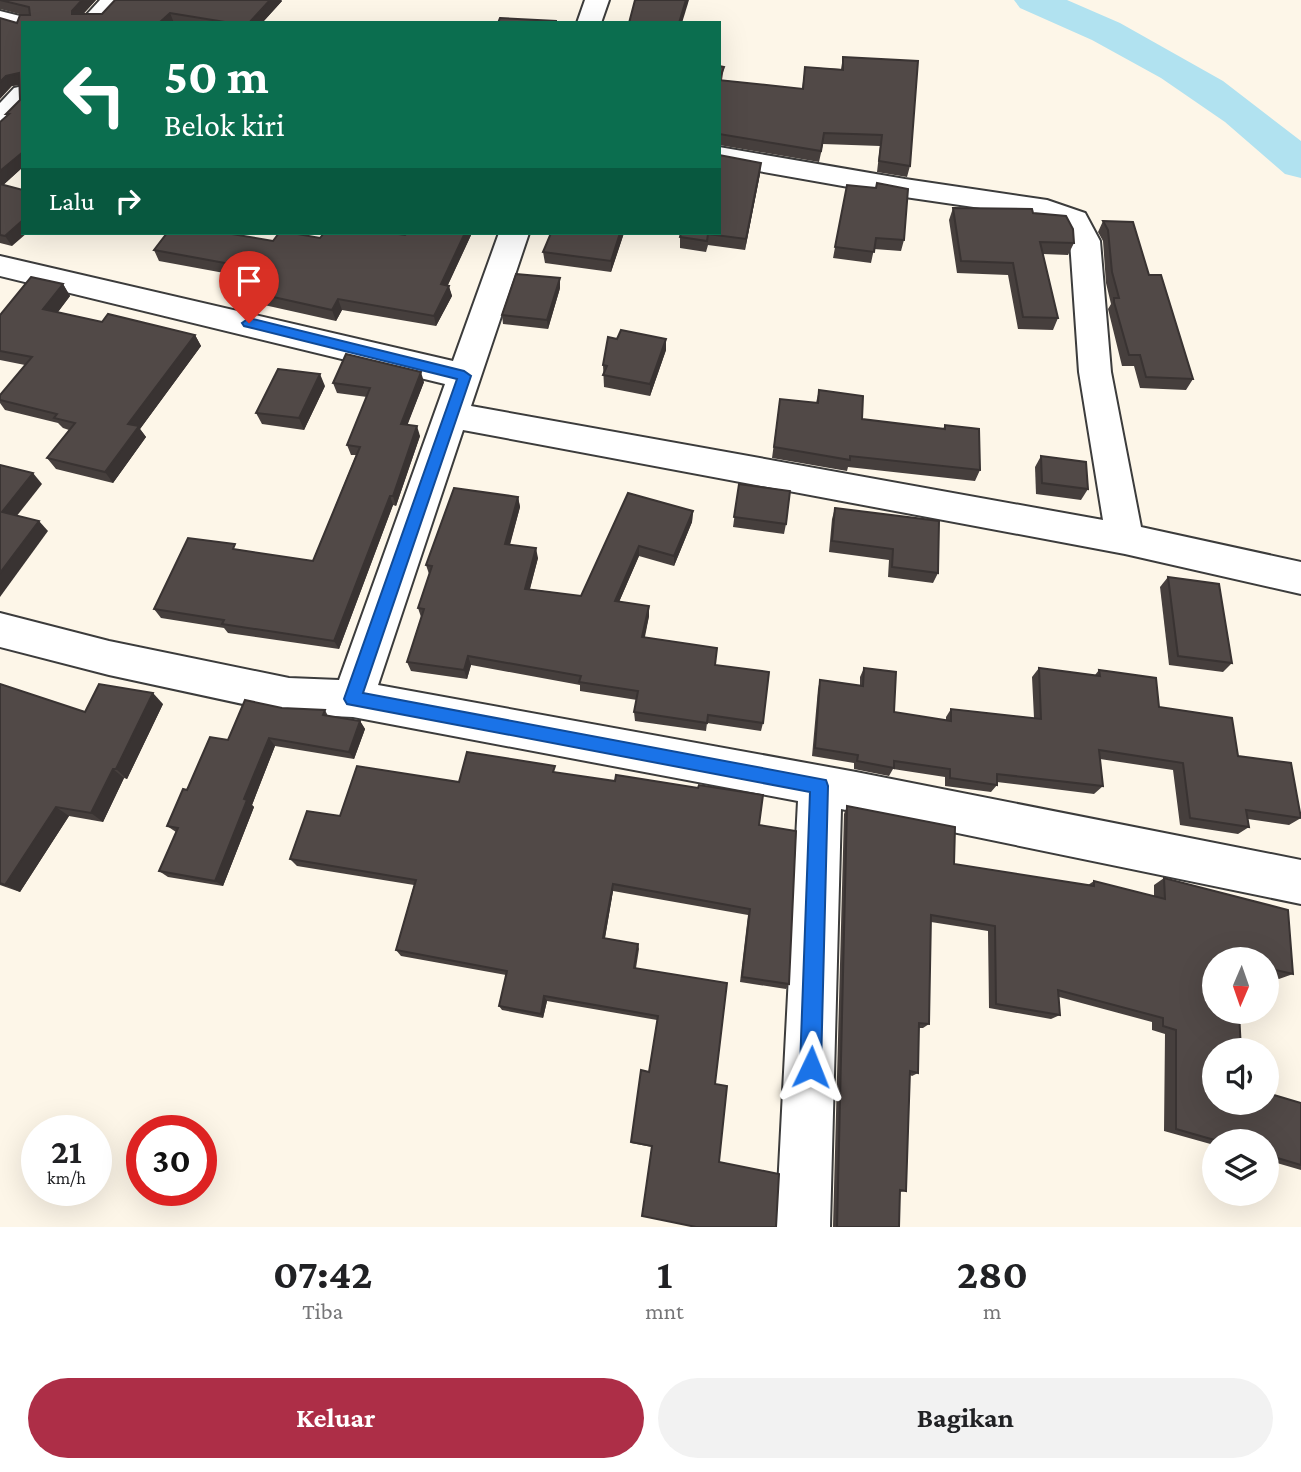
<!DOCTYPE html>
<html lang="id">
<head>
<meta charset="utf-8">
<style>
	:root { --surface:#fff; --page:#f2f2f2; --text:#202124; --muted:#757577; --accent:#ad2e47 }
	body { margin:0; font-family:"Crimson Pro",serif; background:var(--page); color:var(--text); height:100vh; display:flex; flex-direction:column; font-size:26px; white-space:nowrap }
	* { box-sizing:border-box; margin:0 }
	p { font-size:23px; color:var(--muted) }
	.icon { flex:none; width:38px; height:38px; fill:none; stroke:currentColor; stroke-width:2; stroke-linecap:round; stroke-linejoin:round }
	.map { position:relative; height:1227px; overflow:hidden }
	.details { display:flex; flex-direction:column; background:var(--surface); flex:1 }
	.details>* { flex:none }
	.banner { position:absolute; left:21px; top:21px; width:700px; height:214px; border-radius:0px; box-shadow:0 7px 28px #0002; background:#0b6e4f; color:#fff; overflow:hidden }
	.needle { width:46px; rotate:182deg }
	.tools { position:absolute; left:1202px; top:947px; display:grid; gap:14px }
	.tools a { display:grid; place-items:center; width:77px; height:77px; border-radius:50%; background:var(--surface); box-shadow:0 7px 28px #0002; font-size:35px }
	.speed { position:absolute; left:21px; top:1115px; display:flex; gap:14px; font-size:35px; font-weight:700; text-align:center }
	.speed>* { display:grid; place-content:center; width:91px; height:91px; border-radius:50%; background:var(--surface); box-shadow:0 7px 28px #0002; line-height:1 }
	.speed small { font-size:18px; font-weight:400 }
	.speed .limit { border:10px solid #d22; background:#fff; color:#111 }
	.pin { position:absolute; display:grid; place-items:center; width:60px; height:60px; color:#fff; margin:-72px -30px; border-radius:50% 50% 50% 0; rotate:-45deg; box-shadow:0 0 7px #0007 }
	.pin .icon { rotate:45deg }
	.me { position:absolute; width:77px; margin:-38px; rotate:2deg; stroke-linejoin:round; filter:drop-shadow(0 0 5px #0008) }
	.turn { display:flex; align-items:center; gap:24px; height:147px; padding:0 28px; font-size:32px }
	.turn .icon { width:91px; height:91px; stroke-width:2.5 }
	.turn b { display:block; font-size:49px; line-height:60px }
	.then { display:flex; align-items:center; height:66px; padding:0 28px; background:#0003; gap:14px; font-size:26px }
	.eta { display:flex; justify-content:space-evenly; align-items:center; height:119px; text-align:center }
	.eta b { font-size:42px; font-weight:700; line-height:49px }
	.action { display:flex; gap:14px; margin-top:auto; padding:14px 28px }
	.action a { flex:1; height:80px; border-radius:42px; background:var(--accent); color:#fff; font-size:28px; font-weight:700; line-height:80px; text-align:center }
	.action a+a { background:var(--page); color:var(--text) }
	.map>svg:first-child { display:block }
</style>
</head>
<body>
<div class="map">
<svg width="1301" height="1227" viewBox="0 0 1301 1227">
	<rect width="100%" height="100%" fill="#fdf6e8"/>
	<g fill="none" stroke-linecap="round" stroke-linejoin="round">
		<!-- river -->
		<polygon fill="#b1e2f0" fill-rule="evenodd" points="1014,0 1067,0 1120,23 1223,81 1301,141 1301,178 1285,174 1225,122 1161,78 1092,40 1020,8"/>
		<defs>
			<g id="minor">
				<polygon points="100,0 126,0 105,23 79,23"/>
				<polygon points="585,0 609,0 601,23 577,23"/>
				<polygon points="0,11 32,19 34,23 23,23 23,31 0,25"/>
				<polygon points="23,86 23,110 9,124 0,126 0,103 14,88"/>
				<polygon points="719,147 905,179 1047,200 1085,213 1100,241 1111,372 1141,527 1301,562 1301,594 1125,554 463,430 378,685 856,772 1301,860 1301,904 841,809 830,1227 776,1227 798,801 353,717 289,714 109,675 0,647 0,613 109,641 289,678 339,680 445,384 0,276 0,256 453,361 499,233 529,233 471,406 1103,520 1079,372 1070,241 1063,226 1042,217 905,197 719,164"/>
			</g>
		</defs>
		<!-- minor casing -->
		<use href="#minor" stroke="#3c3c3c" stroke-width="4"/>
		<!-- minor -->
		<use href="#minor" fill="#fff" fill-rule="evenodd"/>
	</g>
	<!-- wall -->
	<g fill="#463f3d">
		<polygon points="0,0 96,0 83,14 102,14 115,0 281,0 282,1 262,23 23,23 23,167 3,185 12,246 0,243 0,122 7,115 6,114 20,100 19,85 12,86 17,23 23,15 0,9"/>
		<polygon points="843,57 910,166 907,177 877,172 880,146 823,144 819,162 719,145 719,66 724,67 722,80 802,89 805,67 841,69"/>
		<polygon points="760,174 745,250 708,245 706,252 680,248 680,237"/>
		<polygon points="847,185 904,240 901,251 874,249 871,263 833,258"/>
		<polygon points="953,208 1033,213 1074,243 1068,255 1043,254 1058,318 1053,330 1018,329 1008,275 957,273 949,220"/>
		<polygon points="1103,221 1149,275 1193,379 1186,390 1140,388 1134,366 1122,366 1109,313 1108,309 1111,304 1106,283 1103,241 1098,232"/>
		<polygon points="407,233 472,233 448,285 452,296 436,326 342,310 336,321 242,300 237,289 246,277 159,261 154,250 320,238 405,235"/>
		<polygon points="551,233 624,233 611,272 545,263 543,252"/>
		<polygon points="560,278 560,288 548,329 503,324 502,315"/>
		<polygon points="63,284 70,296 58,312 102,322 195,335 201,346 140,429 146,437 113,483 56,469 47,458 69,430 63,428 58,423 5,410 0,403 0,395 25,365 0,360 0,315"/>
		<polygon points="617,339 666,339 666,350 650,396 604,387 603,365"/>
		<polygon points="424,382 407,425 420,436 396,506 393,505 339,649 228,633 224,628 161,618 154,609 239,550 313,561 356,455 351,455 347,445 367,397 337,393 333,383"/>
		<polygon points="325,386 304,430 262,424 256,413"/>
		<polygon points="819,390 862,419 943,429 945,425 980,470 975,481 848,467 847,471 772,458 780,399 816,403"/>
		<polygon points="1041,456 1088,489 1081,500 1036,494 1035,467"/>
		<polygon points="739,484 786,524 784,534 733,527"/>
		<polygon points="628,493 693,511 692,522 674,566 639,556 619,602 649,616 644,638 715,665 763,723 761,731 707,723 706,731 635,721 634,712 637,700 580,691 580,685 471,665 467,679 411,671 407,662 421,617 418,608 429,574 426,565 518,497 520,507 510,545 538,558 530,589 581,596"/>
		<polygon points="835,508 938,573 933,583 888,577 889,560 829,552 832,519"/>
		<polygon points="1168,577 1232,663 1223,672 1169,665 1160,587"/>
		<polygon points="864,668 894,712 946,720 946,717 951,709 1034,718 1032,677 1039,668 1095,675 1099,670 1238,756 1301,818 1289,825 1248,819 1249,827 1238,834 1180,825 1173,770 1100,759 1103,786 1094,794 997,782 997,785 991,792 945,786 945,777 893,769 889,776 854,769 854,763 812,756 818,689 820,680 860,686 860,677"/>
		<polygon points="0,684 85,712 163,704 127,779 124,778 103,822 69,816 20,892 0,885"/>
		<polygon points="282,708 325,710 328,716 360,721 365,729 354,759 275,746 252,805 254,807 223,886 168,877 159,871 176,832 167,826 228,740"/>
		<polygon points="556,772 759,825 789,984 786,989 740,982 748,915 613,891 605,938 638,944 639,949 636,968 715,1084 719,1162 776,1227 652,1147 631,1143 649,1072 657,1020 547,1001 543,1018 502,1010 499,1006 506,975 401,956 396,950 414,885 297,866 290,859 340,816 459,782"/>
		<polygon points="847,806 954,864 1088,885 1094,881 1154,896 1154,885 1164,878 1293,974 1279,979 1267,976 1267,959 1214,959 1214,1102 1301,1103 1301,1170 1267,1160 1267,1141 1214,1141 1214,1145 1164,1131 1165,1034 1152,1030 1152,1022 1059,997 1060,1015 1051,1019 989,1008 988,931 931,922 929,1024 923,1028 919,1028 918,1073 912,1076 910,1075 906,1191 900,1192 899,1227 833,1227 844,814"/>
	</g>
	<!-- shaded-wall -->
	<g fill="#393332">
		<polygon points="82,0 96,0 77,21 72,14 72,11"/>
		<polygon points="270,0 281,0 282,1 262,23 249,23"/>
		<polygon points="686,0 689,0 682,23 679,23"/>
		<polygon points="170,13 174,23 159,23"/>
		<polygon points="19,73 23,84 12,86 0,99 0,82 6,76"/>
		<polygon points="23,152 23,167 0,188 0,171"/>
		<polygon points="761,163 760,174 745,250 746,239"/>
		<polygon points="23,220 23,233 27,233 12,246 5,236"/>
		<polygon points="465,233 472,233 443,295 441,284"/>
		<polygon points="620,233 624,233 611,272 611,261"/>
		<polygon points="560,278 560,288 548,329 547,320"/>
		<polygon points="63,284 70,296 51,321 43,309"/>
		<polygon points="449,286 452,296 436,326 434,316"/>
		<polygon points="338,299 342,310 336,321 332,310"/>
		<polygon points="195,335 201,346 140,429 146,437 113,483 105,472 128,424"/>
		<polygon points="666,339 666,350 650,396 650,384"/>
		<polygon points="421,372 424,382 404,434 401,424"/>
		<polygon points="320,374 325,386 304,430 299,418"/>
		<polygon points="417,426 420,436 396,506 393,496"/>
		<polygon points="33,473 42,484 12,522 2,512"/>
		<polygon points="390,496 393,505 339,649 334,641"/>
		<polygon points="518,497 520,507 507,554 505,544"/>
		<polygon points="693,511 692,522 674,566 674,556"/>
		<polygon points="39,521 48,531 0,597 0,573"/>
		<polygon points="639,546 639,556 615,611 615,601"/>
		<polygon points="536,548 538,558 527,599 525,589"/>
		<polygon points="649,606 649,616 643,647 642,637"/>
		<polygon points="468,656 471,665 467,679 464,670"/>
		<polygon points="153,693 163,704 127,779 116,769"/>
		<polygon points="360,721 365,729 354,759 349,752"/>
		<polygon points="269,738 275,746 252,805 254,807 223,886 215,881 244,799"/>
		<polygon points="113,769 124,778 103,822 91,813"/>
		<polygon points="56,807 69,816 20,892 5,885"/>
		<polygon points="613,884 613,891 604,943 603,938"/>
		<polygon points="544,996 547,1001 543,1018 541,1014"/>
	</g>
	<!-- building -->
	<g fill="#514947" stroke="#393332" stroke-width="2">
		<polygon points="0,0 82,0 72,11 72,14 102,14 115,0 270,0 249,23 231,23 170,13 159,23 23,23 23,152 0,171 0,122 9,114 6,114 20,100 19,73 6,76 0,82 0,18 17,23 20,15 30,15 29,7"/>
		<polygon points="635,0 686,0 679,23 629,23"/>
		<polygon points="500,18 556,21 556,23 498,23"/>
		<polygon points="843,57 918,61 910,166 879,161 882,135 824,133 821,151 719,134 719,80 803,89 805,67 843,70"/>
		<polygon points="719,66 724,67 719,80"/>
		<polygon points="719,155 761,163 746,239 708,234 707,241 680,237 681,233 719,233"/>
		<polygon points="877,183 908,189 904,240 876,238 874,252 835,247 847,185 876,188"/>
		<polygon points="0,184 23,190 23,220 5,236 0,235"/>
		<polygon points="953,208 1032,209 1033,213 1066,216 1073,229 1074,243 1040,242 1058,318 1023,317 1013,263 961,261"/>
		<polygon points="1103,221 1133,222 1149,275 1161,275 1193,379 1146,377 1140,355 1129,355 1114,302 1114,298 1119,298 1112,272 1108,230"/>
		<polygon points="167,233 226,233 273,241 279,233 292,233 320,238 324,233 392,233 405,235 407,233 465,233 441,284 449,286 434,316 338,299 332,310 237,289 252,268 154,250"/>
		<polygon points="551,233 620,233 611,261 543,252"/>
		<polygon points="516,274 560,278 547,320 502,315"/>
		<polygon points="31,277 63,284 43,309 102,322 108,314 195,335 128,424 139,426 105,472 47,458 75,423 54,418 57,414 0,400 0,395 32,357 0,351 0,315"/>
		<polygon points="621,330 666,339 650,384 603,375 607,366 603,365 608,337 617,339"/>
		<polygon points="346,354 421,372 401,424 417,426 393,496 390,496 334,641 222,624 224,620 154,609 188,538 235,544 233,549 313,561 360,447 347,445 370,388 333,383"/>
		<polygon points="278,369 320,374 299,418 256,413"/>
		<polygon points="819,390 863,396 862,419 945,429 945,425 979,429 980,470 850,456 850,460 774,447 780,399 818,403"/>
		<polygon points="1041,456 1086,462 1088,489 1042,483"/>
		<polygon points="0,465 33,473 2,512 39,521 0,573"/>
		<polygon points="739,484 790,491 786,524 734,517"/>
		<polygon points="454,488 518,497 505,544 536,548 525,589 581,596 628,493 693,511 674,556 639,546 615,601 649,606 642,637 717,648 715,665 769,672 763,723 708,715 707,723 634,712 638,691 579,682 581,676 468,656 464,670 407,662 424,609 418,608 432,566 426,565"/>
		<polygon points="835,508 939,521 938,573 892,567 893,549 832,541"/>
		<polygon points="1168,577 1219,584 1232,663 1178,656"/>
		<polygon points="864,668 896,672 894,712 951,721 951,709 1041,719 1039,668 1100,676 1099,670 1156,678 1159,707 1232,718 1238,756 1291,763 1301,818 1246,810 1249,827 1190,818 1183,763 1099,750 1103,786 997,774 997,785 950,778 950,769 894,761 894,768 857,761 858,755 815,748 820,680 863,686"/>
		<polygon points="0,684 85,712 99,684 153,693 116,769 113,769 91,813 56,807 5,885 0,883"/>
		<polygon points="245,700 282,708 325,710 323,715 360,721 349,752 269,738 244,799 247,800 215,881 159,871 178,828 167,826 183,789 187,790 210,737 228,740"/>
		<polygon points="467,752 555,766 553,772 615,781 616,775 698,788 699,785 763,795 759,825 796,831 789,984 742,977 750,909 613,884 603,938 638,944 634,968 727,983 715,1084 727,1086 719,1162 779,1174 776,1227 696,1227 642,1216 652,1146 631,1142 641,1070 649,1072 658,1016 544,996 541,1014 499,1006 507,971 396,950 416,880 290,859 307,811 340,816 357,766 459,782"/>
		<polygon points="847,806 955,827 954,864 1094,886 1094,881 1165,899 1164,878 1288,910 1293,974 1267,968 1267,959 1214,959 1214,1012 1239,1012 1241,1050 1214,1050 1214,1102 1267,1102 1267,1093 1301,1103 1301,1165 1267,1155 1267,1141 1218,1141 1176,1129 1176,1030 1163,1026 1163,1018 1058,990 1060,1015 996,1004 995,926 931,915 929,1024 919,1023 918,1073 910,1071 906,1191 900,1190 899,1227 837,1227"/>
	</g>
	<!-- route -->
	<polygon fill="#1a73e8" stroke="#114b97" stroke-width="2" points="249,318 464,371 471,376 363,693 826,780 828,786 821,1067 818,1074 811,1077 803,1074 800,1067 810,792 347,704 344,699 457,379 244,326 242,323"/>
</svg>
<div class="tools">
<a><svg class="needle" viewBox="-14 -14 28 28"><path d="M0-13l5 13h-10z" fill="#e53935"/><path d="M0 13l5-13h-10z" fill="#757577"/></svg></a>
<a><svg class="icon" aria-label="sound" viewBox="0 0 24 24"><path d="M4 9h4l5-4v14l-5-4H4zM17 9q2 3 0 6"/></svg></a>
<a><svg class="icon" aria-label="layers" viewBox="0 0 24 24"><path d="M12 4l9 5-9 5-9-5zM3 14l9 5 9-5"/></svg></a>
</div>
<div class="speed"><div>21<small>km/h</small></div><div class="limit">30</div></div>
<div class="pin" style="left:249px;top:323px;background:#d93025"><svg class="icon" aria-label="arrive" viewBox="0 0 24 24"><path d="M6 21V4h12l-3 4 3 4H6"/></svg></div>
<svg class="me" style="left:811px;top:1067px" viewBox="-20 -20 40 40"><path d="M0-17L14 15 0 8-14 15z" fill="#1a73e8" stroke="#fff" stroke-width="4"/></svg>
<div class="banner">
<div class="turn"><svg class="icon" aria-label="left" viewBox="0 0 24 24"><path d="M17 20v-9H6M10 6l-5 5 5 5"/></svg><div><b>50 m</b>Belok kiri</div></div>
<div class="then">Lalu<svg class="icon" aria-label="right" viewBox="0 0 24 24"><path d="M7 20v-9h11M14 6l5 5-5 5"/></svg></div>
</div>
</div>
<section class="details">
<div class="eta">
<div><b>07:42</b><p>Tiba</p></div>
<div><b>1</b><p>mnt</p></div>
<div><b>280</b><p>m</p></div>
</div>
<div class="action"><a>Keluar</a><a>Bagikan</a></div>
</section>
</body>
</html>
